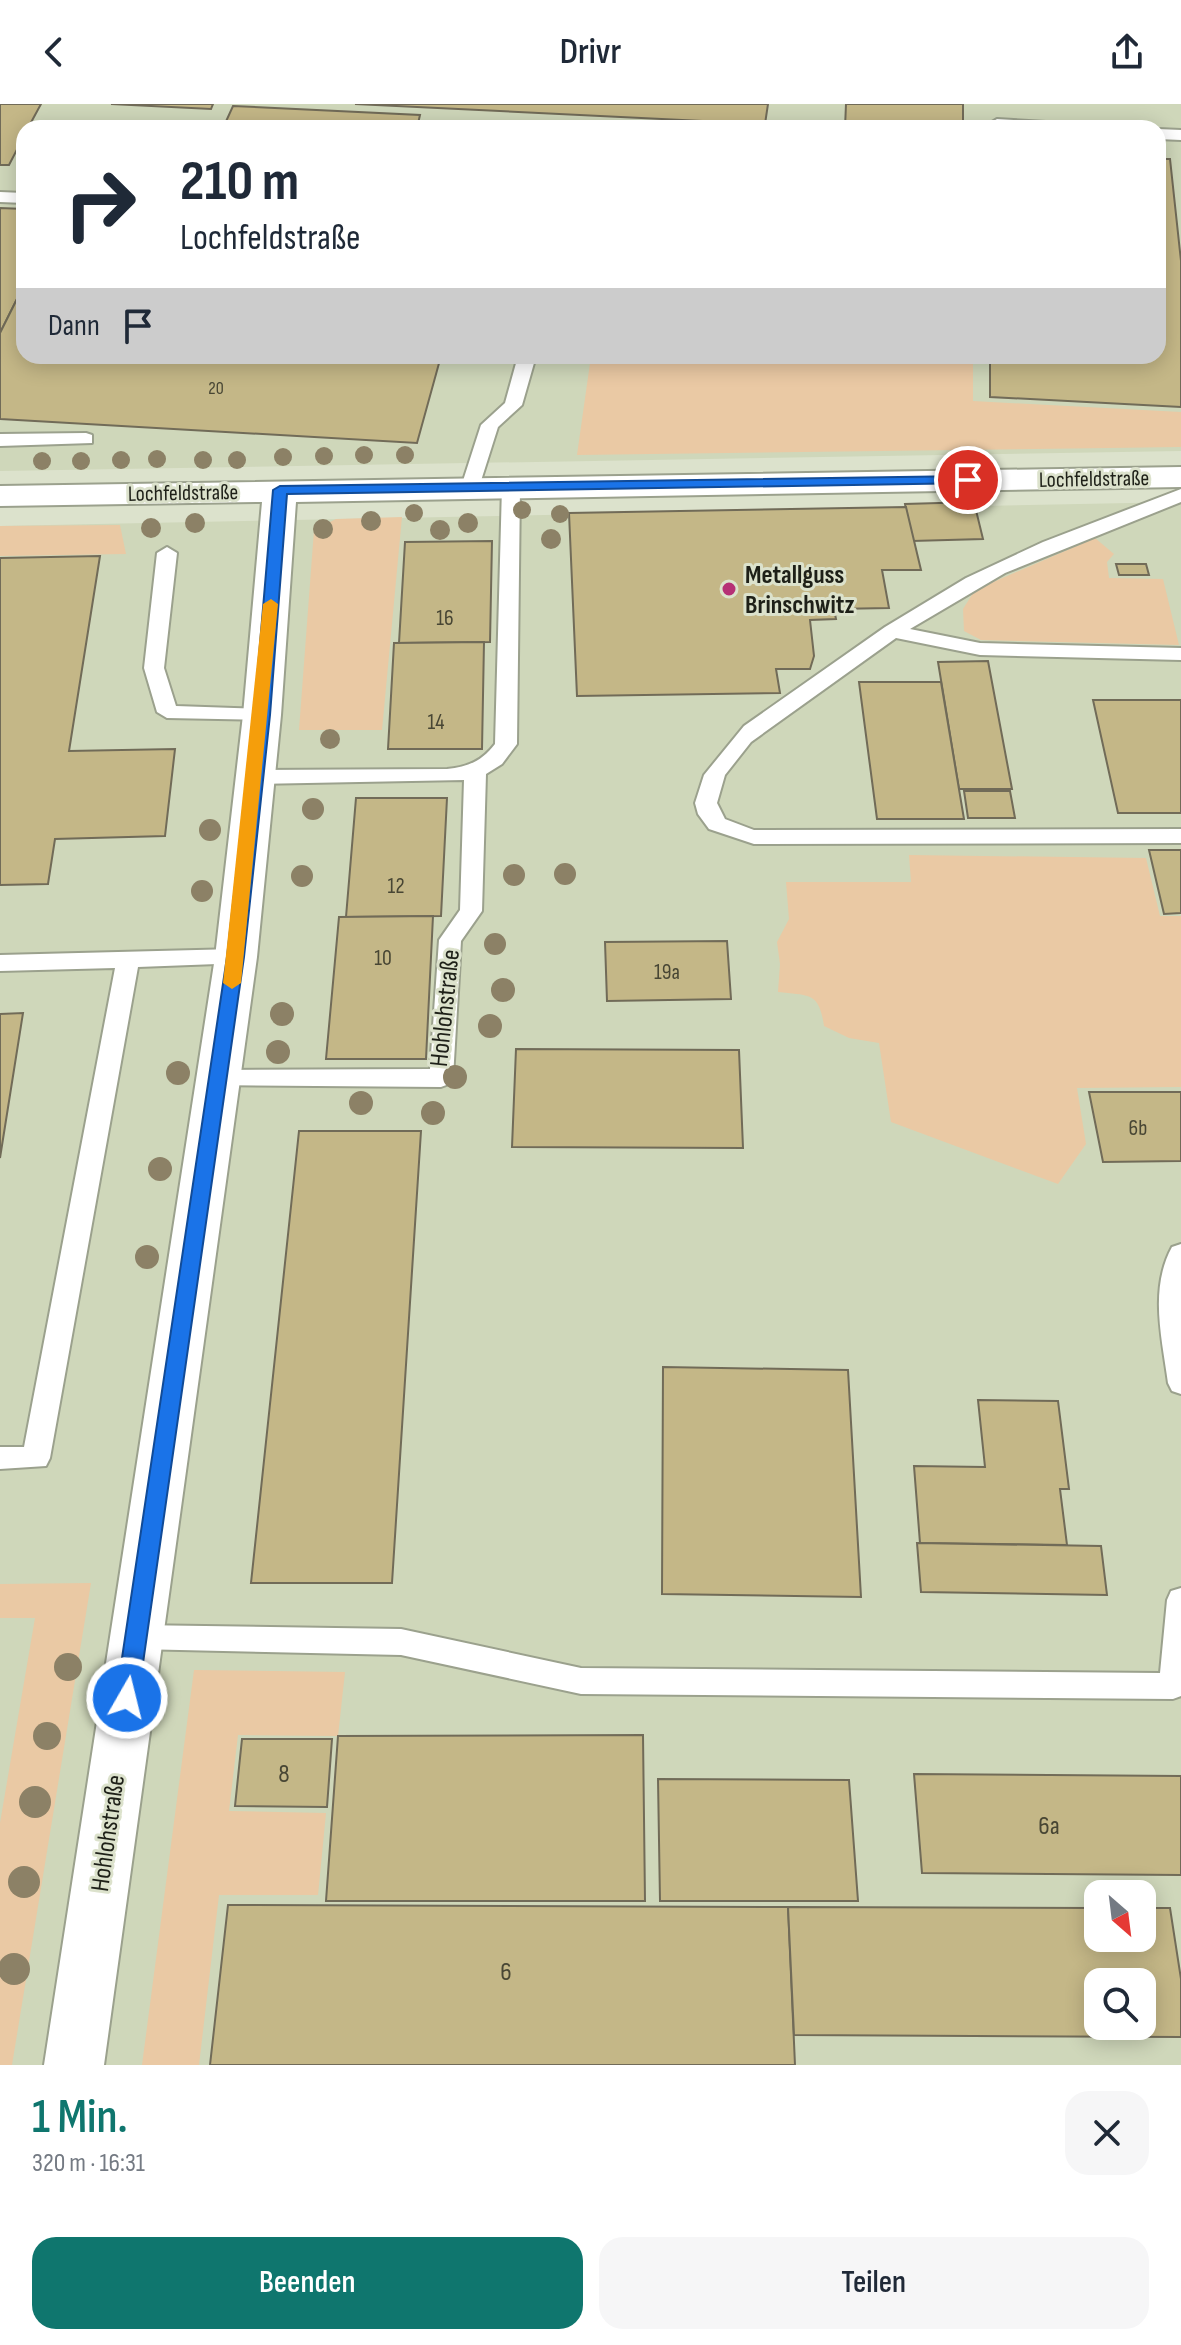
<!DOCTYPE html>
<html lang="de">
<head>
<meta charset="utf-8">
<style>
	:root { --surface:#fff; --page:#f6f6f7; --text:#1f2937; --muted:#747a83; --accent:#0f766e }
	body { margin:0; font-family:"Sofia Sans Condensed",sans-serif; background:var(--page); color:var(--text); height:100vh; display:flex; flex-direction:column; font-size:30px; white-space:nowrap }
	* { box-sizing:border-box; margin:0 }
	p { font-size:26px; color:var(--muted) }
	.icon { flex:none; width:44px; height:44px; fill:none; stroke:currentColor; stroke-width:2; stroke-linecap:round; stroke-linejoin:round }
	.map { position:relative; height:1961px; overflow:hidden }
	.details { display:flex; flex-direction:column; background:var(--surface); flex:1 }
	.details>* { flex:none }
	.top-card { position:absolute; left:16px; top:16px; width:1150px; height:244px; border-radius:24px; box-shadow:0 4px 20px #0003; background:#fff; color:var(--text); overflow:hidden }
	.needle { width:52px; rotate:152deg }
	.tools { position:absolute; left:1084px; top:1776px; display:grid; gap:16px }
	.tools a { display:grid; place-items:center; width:72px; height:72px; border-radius:16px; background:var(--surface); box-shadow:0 4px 20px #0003; font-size:40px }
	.pin { position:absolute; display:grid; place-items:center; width:68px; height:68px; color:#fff; margin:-34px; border:4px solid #fff; border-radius:50%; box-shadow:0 2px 8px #0007 }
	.me { position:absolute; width:88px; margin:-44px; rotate:8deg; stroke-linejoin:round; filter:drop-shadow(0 0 6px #0008) }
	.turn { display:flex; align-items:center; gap:28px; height:168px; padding:0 32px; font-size:36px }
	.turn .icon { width:104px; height:104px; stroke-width:2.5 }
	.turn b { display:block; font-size:56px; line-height:68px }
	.then { display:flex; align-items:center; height:76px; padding:0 32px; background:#0003; gap:16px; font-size:30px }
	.round { display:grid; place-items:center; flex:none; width:84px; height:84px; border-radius:24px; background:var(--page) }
	.overview { display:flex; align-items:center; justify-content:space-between; height:136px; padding:0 32px }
	h1 { font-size:48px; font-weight:600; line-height:60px; color:var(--accent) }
	.cta { display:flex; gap:16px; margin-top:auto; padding:16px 32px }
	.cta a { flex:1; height:92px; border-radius:24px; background:var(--accent); color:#fff; font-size:32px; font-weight:600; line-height:92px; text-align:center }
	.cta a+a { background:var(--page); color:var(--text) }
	header { display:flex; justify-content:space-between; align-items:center; height:104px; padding:0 32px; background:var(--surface); font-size:36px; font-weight:600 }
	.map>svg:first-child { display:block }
</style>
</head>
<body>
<header><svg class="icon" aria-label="back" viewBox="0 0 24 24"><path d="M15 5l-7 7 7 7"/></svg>Drivr<svg class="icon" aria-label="share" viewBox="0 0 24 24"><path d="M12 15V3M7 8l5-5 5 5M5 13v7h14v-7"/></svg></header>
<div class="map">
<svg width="1181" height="1961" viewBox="0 0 1181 1961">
	<rect width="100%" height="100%" fill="#dce2cc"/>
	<!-- built -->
	<g fill="#cfd7ba" fill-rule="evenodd">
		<path d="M0,0h1181v347l-1181,20zM24,24h1134v228h-1134z"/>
		<path d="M1181,398v1563h-1181v-1539zM1098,1790h44v44h-44zM1098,1878h44v44h-44z"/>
	</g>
	<!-- green -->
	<g fill="#eac9a4">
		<polygon points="591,252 973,252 973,297 1181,308 1181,343 577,351"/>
		<polygon points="402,413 382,626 299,626 314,426 336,415"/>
		<polygon points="120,421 126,450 0,452 0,422"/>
		<polygon points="1095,434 1114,450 1107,458 1109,474 1163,475 1179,541 981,536 964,527 963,505 975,486"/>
		<path d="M909,751l237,3 14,58h21v171l-104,1 9,56 -28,40 -167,-62 -12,-79 -30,-5 -25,-12c-5,-35 -15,-30 -46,-34l2,-28 -3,-22 12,-23 -3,-37h125z"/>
		<polygon points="91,1479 12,1961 0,1961 0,1719 35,1514 0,1514 0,1480"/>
		<polygon points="194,1566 345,1568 338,1632 238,1631 229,1707 326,1709 318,1791 219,1791 199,1961 142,1961"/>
	</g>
	<!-- building -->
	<g fill="#c4b787" stroke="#716b58" stroke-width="2" fill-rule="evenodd">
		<polygon points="0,0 41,0 28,24 24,24 24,32 9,61 0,61"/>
		<polygon points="111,0 213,0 211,5"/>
		<polygon points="355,0 768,0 765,20"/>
		<polygon points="846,0 963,0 963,24 845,24"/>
		<polygon points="233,2 420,11 417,24 223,24"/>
		<polygon points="1158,55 1170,55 1181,157 1181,303 990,293 990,252 1158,252"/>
		<polygon points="0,104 24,105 24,181 0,229"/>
		<polygon points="24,181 24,252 441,252 417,339 0,315 0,229"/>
		<polygon points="974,398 983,435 912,437 905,400"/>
		<polygon points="906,403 921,466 882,466 889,504 834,505 836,515 810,516 814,552 810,565 776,565 780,589 577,592 569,409"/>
		<polygon points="492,437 490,538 399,539 405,438"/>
		<polygon points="100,452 69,647 175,645 165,732 55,735 48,780 0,781 0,454"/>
		<polygon points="1116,460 1146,460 1149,471 1119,471"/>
		<polygon points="484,538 482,645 388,645 394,539"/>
		<polygon points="988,557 1012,685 959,685 938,558"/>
		<polygon points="859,578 941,578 964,715 877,715"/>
		<polygon points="1093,596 1181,596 1181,709 1118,709"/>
		<polygon points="964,687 1010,687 1015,714 968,714"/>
		<polygon points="356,694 447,694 441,812 346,813"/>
		<polygon points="1149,746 1181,746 1181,809 1164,810"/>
		<polygon points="433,812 426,955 326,955 339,813"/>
		<polygon points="727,837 731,895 607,897 605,838"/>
		<polygon points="23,909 0,1054 0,910"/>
		<polygon points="516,945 739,946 743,1044 512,1043"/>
		<polygon points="1089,988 1181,988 1181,1057 1103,1058"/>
		<polygon points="299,1027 421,1027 392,1479 251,1479"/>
		<polygon points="663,1263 848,1266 861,1493 662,1490"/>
		<polygon points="978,1296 1058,1297 1069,1385 1060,1385 1067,1441 920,1439 914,1362 985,1363"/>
		<polygon points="917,1439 1101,1442 1107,1491 921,1488"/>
		<polygon points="643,1631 645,1797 326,1797 338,1632"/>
		<polygon points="242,1635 332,1635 327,1703 235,1702"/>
		<polygon points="914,1670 1181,1672 1181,1771 922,1769"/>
		<polygon points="658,1675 849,1676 858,1797 660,1797"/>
		<polygon points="228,1801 788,1803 795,1961 210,1961"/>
		<path d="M788,1803l310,1v30h44v-30h28l11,71v58l-387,-2zM1098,1878h44v44h-44z"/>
	</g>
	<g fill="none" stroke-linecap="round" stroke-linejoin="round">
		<defs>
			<g id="lane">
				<polygon points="997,15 1063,19 1071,24 982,24"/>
				<polygon points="1158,25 1181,26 1181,36 1158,35"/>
				<polygon points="0,88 24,89 24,99 0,98"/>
				<polygon points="518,252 536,252 522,301 498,323 479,383 470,389 463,387 461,383 481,321 505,299"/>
				<polygon points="86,329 92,331 92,339 0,342 0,330"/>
				<path d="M511,377l9,6 -3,257 -15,20 -16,10 -4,137 -21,30 -8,137 -4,6 -8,3 -232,-2 -4,-6 4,-6 8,-3 213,-1 9,-129 21,-30 4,-130 -209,4 -11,-7 11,-7 192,-1c21,-2 35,-8 48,-25l7,-257z"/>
				<polygon points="1181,385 1181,398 1005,469 910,525 980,539 1181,544 1181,556 980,551 896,534 751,638 725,671 717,699 725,715 754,726 1181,725 1181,739 754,740 709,725 698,710 695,699 704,671 744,622 885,523 966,474 1043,438"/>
				<polygon points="167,443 177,449 164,564 176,602 262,605 272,611 269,616 167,614 157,608 144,564 157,449"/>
				<polygon points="236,845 244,847 247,853 244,859 138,863 50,1354 46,1362 0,1365 0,1343 24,1343 115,864 0,867 0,851"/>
				<path d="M1181,1140v150l-9,-3 -4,-8c-6,-45 -19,-94 4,-136z"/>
				<polygon points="1181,1484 1181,1592 1173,1595 581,1590 401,1551 136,1545 126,1542 122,1533 126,1524 136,1521 401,1525 581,1564 1160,1569 1167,1496 1171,1487"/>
			</g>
			<polygon id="street" points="1181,363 1181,383 296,398 281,611 257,853 104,1961 44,1961 215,853 243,611 262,398 0,402 0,382"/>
		</defs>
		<!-- lane casing -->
		<use href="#lane" stroke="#9ba18d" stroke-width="4"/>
		<!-- street casing -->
		<use href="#street" stroke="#9ba18d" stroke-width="4"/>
		<!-- lane -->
		<use href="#lane" fill="#fff" fill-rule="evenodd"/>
		<!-- street -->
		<use href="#street" fill="#fff" fill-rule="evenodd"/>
	</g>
	<!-- trees -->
	<g fill="#8c8166">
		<circle cx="364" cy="351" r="9"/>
		<circle cx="405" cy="351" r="9"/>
		<circle cx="324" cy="352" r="9"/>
		<circle cx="283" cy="353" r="9"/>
		<circle cx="157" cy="355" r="9"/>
		<circle cx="121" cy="356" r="9"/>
		<circle cx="203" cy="356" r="9"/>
		<circle cx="237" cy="356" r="9"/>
		<circle cx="42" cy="357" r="9"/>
		<circle cx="81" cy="357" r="9"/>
		<circle cx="522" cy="406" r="9"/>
		<circle cx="414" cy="409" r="9"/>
		<circle cx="560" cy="410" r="9"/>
		<circle cx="371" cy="417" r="10"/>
		<circle cx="195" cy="419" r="10"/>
		<circle cx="468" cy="419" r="10"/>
		<circle cx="151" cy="424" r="10"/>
		<circle cx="323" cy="425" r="10"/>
		<circle cx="440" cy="426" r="10"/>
		<circle cx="551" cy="435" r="10"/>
		<circle cx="330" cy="635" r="10"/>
		<circle cx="313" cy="705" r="11"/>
		<circle cx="210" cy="726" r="11"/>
		<circle cx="565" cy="770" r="11"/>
		<circle cx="514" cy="771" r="11"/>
		<circle cx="302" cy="772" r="11"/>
		<circle cx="202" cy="787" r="11"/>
		<circle cx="495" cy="840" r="11"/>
		<circle cx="503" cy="886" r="12"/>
		<circle cx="282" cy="910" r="12"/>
		<circle cx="490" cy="922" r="12"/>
		<circle cx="278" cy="948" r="12"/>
		<circle cx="178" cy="969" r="12"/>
		<circle cx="455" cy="973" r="12"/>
		<circle cx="361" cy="999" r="12"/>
		<circle cx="433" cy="1009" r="12"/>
		<circle cx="160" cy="1065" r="12"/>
		<circle cx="147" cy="1153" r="12"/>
		<circle cx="68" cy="1563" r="14"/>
		<circle cx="47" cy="1632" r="14"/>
		<circle cx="35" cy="1698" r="16"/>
		<circle cx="24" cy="1778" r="16"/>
		<circle cx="14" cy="1865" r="16"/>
	</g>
	<!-- route -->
	<polygon fill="#1a73e8" stroke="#114b97" stroke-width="2" points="968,372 973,373 973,379 287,390 270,611 244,853 138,1594 135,1601 127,1604 119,1601 116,1594 227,853 254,611 273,386 280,382"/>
	<!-- slow -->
	<polygon fill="#f59e0b" points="271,495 278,500 241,879 232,885 223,879 263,500"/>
	<!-- markers -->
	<circle fill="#b63075" stroke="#dce2cc" stroke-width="3" cx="729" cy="485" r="8"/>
	<g text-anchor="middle" stroke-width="6" stroke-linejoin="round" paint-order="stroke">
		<!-- far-number labels -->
		<g font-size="18" fill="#484634">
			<text x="216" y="290">20</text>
		</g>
		<!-- far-street labels -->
		<g font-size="22" fill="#1e2018" stroke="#dce2cc">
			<text transform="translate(1094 374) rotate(-1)" y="8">Lochfeldstraße</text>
			<text transform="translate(183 388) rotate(-1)" y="8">Lochfeldstraße</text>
		</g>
		<!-- number labels -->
		<g font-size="22" fill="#484634">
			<text x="445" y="521">16</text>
			<text x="436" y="625">14</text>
			<text x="396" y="789">12</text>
			<text x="383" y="861">10</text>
			<text x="667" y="875">19a</text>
			<text x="1138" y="1031">6b</text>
		</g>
		<!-- poi labels -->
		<g font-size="26" font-weight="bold" fill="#1e2018" stroke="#dce2cc" text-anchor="start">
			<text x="745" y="479">Metallguss<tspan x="745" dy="30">Brinschwitz</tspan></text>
		</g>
		<!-- street labels -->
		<g font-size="26" fill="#1e2018" stroke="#dce2cc">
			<text transform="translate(444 904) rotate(-84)" y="9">Hohlohstraße</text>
			<text transform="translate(107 1729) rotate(-82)" y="9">Hohlohstraße</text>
		</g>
		<!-- near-number labels -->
		<g font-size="26" fill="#484634">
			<text x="284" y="1678">8</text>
			<text x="1049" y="1730">6a</text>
			<text x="506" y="1876">6</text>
		</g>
	</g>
</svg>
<div class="tools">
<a><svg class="needle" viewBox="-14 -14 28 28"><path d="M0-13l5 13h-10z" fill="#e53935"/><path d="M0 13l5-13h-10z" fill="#747a83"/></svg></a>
<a><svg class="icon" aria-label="search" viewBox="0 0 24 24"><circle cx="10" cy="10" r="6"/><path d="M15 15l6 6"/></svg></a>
</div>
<div class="pin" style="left:968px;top:376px;background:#d93025"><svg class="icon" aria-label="arrive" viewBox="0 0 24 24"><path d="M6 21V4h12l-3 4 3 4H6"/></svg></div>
<svg class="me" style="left:127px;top:1594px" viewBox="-20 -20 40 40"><circle r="17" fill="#1a73e8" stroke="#fff" stroke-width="3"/><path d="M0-11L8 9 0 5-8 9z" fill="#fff"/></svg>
<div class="top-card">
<div class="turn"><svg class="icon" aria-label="right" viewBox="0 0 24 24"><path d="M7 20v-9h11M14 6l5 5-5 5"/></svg><div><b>210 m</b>Lochfeldstraße</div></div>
<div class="then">Dann<svg class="icon" aria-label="arrive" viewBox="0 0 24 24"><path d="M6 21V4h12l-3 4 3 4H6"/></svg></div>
</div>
</div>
<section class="details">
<div class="overview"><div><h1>1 Min.</h1><p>320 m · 16:31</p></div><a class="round"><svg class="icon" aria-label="close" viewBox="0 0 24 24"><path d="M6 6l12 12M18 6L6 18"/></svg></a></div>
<div class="cta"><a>Beenden</a><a>Teilen</a></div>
</section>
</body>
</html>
